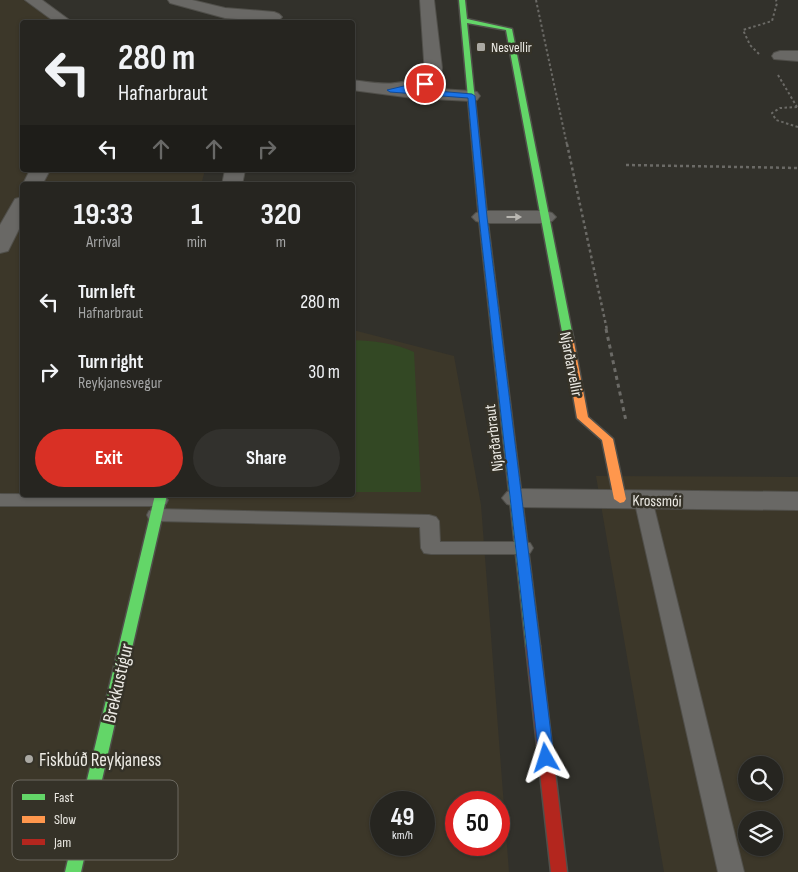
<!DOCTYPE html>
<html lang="en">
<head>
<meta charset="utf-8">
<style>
	:root { --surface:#262520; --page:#32312d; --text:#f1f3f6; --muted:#a4a5a5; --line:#42423e; --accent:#d93025 }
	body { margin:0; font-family:"Sofia Sans Condensed",sans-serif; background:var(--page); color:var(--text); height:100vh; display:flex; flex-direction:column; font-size:19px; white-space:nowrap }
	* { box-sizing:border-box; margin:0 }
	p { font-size:16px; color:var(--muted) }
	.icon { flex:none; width:28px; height:28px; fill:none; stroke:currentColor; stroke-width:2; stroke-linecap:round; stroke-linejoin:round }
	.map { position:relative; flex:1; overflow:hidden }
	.drawer { position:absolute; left:20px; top:182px; width:335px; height:315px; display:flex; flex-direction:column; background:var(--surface); border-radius:5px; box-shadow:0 1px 4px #0004,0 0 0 1px var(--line) }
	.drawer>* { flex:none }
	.banner { position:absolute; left:20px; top:20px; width:335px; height:152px; border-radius:5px; box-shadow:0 1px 4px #0004,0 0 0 1px var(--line); background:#262520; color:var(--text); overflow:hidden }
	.fabs { position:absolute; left:738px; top:756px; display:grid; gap:10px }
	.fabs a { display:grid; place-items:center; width:45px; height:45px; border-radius:50%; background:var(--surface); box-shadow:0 1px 4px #0004,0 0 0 1px var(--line); font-size:25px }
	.speed { position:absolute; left:370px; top:791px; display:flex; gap:10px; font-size:25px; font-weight:700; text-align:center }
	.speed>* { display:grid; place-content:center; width:65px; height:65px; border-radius:50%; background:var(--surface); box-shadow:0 1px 4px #0004,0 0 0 1px var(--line); line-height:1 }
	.speed small { font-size:12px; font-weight:400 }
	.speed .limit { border:8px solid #d22; background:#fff; color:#111 }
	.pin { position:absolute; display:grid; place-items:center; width:42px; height:42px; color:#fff; margin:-21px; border:2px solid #fff; border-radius:50%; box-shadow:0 1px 5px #0007 }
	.me { position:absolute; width:55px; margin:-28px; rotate:354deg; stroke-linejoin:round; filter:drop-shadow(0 0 4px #0008) }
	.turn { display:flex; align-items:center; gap:18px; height:105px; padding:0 15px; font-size:22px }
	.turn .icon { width:65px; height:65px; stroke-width:2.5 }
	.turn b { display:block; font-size:35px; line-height:42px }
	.lanes { display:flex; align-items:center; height:48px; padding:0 15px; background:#0003; justify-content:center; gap:25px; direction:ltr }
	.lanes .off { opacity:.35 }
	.eta { display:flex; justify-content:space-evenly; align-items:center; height:85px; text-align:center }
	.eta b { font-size:30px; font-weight:700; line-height:35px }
	.action { display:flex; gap:10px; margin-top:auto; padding:10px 15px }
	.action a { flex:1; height:58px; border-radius:30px; background:var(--accent); color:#fff; font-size:20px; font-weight:700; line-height:58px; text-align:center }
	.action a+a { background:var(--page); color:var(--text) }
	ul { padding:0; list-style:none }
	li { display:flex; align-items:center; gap:15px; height:70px; padding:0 15px }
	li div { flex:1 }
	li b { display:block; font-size:19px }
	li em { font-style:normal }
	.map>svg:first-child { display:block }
</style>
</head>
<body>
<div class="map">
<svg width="798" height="872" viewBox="0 0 798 872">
	<rect width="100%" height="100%" fill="#32312b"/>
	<!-- built -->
	<g fill="#3c3729" fill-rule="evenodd">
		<path d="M0,0h24l31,22h-33v148h183l-4,15h-179v310h330l1,-165 101,26 27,149 28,367h-509zM381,802h43v43h-43zM456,802h43v43h-43z"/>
		<path d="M596,476l202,1v395h-134zM746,765h28v27h-28zM746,820h28v28h-28z"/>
	</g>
	<!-- green -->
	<path fill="#334824" d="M353,340c20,1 42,3 61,12l7,140h-68z"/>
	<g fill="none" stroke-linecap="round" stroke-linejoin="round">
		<defs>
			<g id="lane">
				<polygon points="643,493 650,495 652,499 744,872 718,872 634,499 636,495"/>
				<polygon points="0,494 162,495 168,500 166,504 159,506 0,506"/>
				<polygon points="156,509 429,515 436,517 439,521 440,542 523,542 530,543 533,548 530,553 523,554 431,554 424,553 421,548 420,527 156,521 149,519 147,515 149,511"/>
			</g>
			<g id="street">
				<polygon points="25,0 42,0 72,22 55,22"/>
				<polygon points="168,0 192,0 225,8 274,12 279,14 282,17 279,20 274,22 225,18 170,3"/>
				<path d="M420,0h14l8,68c-1,14 -6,15 -18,20l47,3 6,1 3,4 -3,4 -6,1 -58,-3 -61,-8v-10c29,4 46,7 73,-5z"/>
				<polygon points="780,51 798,51 798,61 774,59 772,56 774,53"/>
				<polygon points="30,170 50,170 42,185 22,186"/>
				<polygon points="225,170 245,170 242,185 222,185"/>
				<polygon points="22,197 22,223 8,251 0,253 0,225 15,199"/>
				<polygon points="483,211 545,211 552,213 556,217 552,221 545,223 483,223 476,221 472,217 476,213"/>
				<polygon points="517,489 798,492 798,510 517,507 507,504 502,498 507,492"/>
			</g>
			<g id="fast">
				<polygon points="459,0 465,0 467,19 512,29 573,337 568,340 563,337 506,30 467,23 487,217 540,646 538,649 533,651 528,649 526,646 479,217"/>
				<polygon points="155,495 167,495 81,872 65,872"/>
			</g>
			<polygon id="slow" points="568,334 573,337 588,417 613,439 626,499 624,502 620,503 614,499 602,440 577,418 563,337"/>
			<polygon id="jam" points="533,641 538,643 540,646 567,872 551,872 526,646 528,643"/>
		</defs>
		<!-- lane casing -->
		<use href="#lane" stroke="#504f4a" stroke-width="2"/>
		<!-- street casing -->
		<use href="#street" stroke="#504f4a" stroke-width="2"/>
		<!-- fast casing -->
		<use href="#fast" stroke="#504f4a" stroke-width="3"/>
		<!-- slow casing -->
		<use href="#slow" stroke="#504f4a" stroke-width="3"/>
		<!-- jam casing -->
		<use href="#jam" stroke="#504f4a" stroke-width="3"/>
		<!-- path-far2 -->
		<g stroke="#6b6a66" stroke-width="2" stroke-dasharray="2.5 2.5" stroke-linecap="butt">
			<polyline points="536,0 567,145"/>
			<polyline points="759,54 750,45 743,30 772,21 777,3 776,0"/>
			<polyline points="778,75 797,107"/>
			<polyline points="797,107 780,108 772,113 776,120 798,127"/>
		</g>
		<!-- path-far1 -->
		<g stroke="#6b6a66" stroke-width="2.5" stroke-dasharray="3 3" stroke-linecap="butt">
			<polyline points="567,144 607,330"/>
			<polyline points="626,165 798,168"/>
		</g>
		<!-- path -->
		<polyline stroke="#6b6a66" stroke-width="3" stroke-dasharray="4 4" stroke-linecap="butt" points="606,329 626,421"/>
		<!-- lane -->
		<use href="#lane" fill="#696865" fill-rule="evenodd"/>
		<!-- street -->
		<use href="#street" fill="#696865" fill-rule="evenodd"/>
		<!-- fast -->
		<use href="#fast" fill="#63d668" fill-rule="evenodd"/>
		<!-- slow -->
		<use href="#slow" fill="#ff974d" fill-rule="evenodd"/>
		<!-- jam -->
		<use href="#jam" fill="#b3261e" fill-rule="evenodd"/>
	</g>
	<!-- one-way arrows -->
	<defs><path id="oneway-solid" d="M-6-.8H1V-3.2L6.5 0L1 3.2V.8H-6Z" transform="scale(1.25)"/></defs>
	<use fill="#b8b6b1" href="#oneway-solid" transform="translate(514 217)"/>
	<!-- route -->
	<polygon fill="#1a73e8" stroke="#114b97" points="425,81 428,84 427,85 413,89 472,94 475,96 487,217 554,758 552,762 546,764 541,762 539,758 479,217 468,98 390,92 387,90"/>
	<!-- markers -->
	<g fill="#aba9a3" stroke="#353228" stroke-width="2">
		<rect x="476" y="42" width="10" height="10" rx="2.5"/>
		<circle cx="29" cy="759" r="5"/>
	</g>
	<g text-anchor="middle" stroke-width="5" stroke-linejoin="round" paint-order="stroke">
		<!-- far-poi labels -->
		<g font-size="14" fill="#eceae4" stroke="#353228" text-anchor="start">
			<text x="491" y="52">Nesvellir</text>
		</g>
		<!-- street labels -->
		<g font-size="16" fill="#eceae4" stroke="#353228">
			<text transform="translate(572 364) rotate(79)" y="6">Njarðarvellir</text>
			<text transform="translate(493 438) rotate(-97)" y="6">Njarðarbraut</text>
			<text transform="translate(657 500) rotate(1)" y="6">Krossmói</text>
		</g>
		<!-- near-street labels -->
		<g font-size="19" fill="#eceae4" stroke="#353228">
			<text transform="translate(117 683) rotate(-77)" y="7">Brekkustígur</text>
		</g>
		<!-- near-poi labels -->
		<g font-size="19" fill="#eceae4" stroke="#353228" text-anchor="start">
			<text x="39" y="766">Fiskbúð Reykjaness</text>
		</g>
	</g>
	<!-- legend -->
	<rect x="12" y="780" width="166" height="80" rx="8" fill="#353228" stroke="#6c6960" stroke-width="1"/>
	<rect x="22" y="794" width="23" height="6" fill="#63d668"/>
	<rect x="22" y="816" width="23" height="7" fill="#ff974d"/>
	<rect x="22" y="839" width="23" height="6" fill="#b3261e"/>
	<g font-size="14" fill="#eceae4">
		<text x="54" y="802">Fast</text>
		<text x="54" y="824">Slow</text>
		<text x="54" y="847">Jam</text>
	</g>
</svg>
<div class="fabs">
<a><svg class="icon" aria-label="search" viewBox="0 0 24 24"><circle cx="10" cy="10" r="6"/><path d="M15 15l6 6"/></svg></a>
<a><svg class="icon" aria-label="layers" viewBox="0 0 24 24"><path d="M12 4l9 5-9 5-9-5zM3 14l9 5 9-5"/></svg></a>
</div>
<div class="speed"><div>49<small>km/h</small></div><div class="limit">50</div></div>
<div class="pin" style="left:425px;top:84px;background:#d93025"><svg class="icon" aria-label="arrive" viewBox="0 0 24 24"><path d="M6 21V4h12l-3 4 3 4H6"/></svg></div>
<svg class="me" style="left:546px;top:758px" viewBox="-20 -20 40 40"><path d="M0-17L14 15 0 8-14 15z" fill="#1a73e8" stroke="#fff" stroke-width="4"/></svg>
<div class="banner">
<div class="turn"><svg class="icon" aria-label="left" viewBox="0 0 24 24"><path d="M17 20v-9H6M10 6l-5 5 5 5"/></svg><div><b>280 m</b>Hafnarbraut</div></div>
<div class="lanes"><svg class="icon" aria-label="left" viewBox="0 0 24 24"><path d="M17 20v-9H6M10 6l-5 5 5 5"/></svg><svg class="icon off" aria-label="ahead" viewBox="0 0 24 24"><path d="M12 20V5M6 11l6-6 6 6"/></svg><svg class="icon off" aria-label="ahead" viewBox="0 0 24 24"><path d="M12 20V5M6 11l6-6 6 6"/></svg><svg class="icon off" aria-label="right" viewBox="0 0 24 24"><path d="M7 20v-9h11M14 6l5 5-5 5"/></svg></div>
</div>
<section class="drawer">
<div class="eta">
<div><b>19:33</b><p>Arrival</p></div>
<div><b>1</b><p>min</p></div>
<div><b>320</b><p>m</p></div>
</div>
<ul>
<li><svg class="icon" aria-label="left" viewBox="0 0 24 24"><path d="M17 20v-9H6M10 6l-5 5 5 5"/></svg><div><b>Turn left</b><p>Hafnarbraut</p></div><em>280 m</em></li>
<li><svg class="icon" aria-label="right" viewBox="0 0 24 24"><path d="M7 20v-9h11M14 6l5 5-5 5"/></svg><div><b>Turn right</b><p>Reykjanesvegur</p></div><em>30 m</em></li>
</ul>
<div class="action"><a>Exit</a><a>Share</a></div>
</section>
</div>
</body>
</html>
